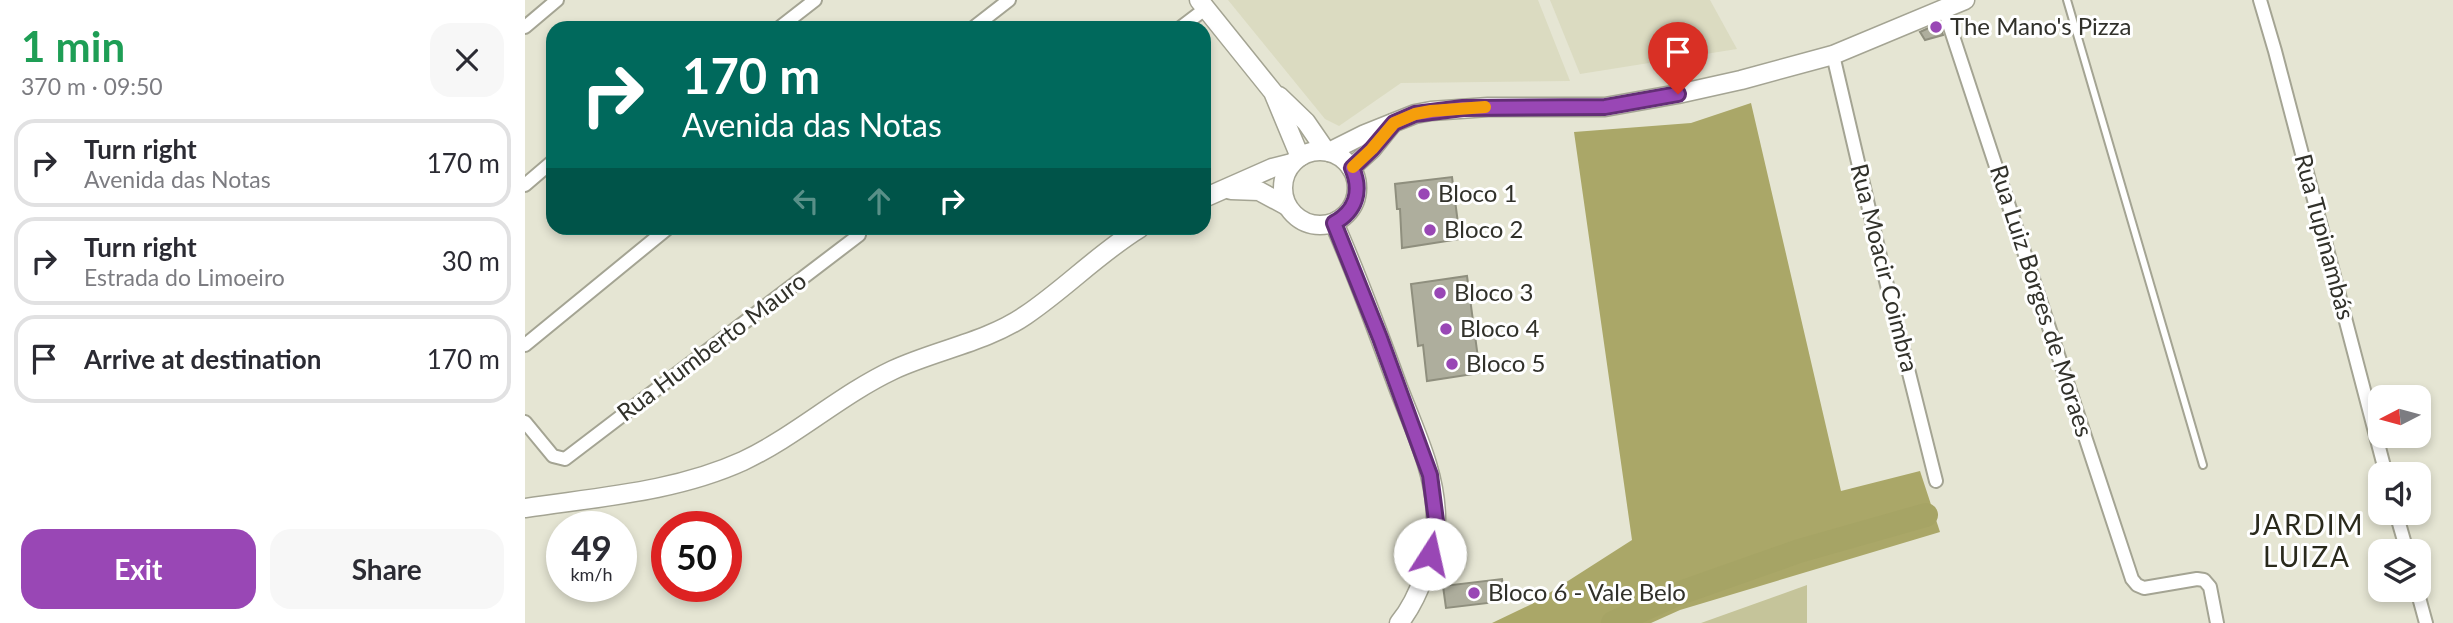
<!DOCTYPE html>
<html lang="en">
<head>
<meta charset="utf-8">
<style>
	:root { --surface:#fff; --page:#f7f7f7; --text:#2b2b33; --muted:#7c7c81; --line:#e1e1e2; --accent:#9947b5 }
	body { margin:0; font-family:Lato,sans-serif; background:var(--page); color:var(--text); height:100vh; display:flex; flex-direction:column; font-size:26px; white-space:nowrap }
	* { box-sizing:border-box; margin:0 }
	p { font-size:23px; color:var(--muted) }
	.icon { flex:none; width:38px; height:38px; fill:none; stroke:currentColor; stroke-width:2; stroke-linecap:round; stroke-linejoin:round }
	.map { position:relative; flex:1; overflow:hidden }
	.side { display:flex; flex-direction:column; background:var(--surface); width:525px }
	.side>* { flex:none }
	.banner { position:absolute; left:21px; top:21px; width:665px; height:214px; border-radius:21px; box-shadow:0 4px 10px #0003; background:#00695c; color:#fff; overflow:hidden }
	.needle { width:46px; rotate:264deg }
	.fabs { position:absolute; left:1843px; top:385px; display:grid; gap:14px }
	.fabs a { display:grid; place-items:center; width:63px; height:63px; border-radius:14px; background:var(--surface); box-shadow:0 4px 10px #0003; font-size:35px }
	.speed { position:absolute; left:21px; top:511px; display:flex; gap:14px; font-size:35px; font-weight:700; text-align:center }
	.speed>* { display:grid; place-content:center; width:91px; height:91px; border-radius:50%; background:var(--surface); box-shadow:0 4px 10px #0003; line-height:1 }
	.speed small { font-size:18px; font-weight:400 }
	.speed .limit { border:10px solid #d22; background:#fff; color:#111 }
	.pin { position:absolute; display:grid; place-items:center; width:60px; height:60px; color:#fff; margin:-72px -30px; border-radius:50% 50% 50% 0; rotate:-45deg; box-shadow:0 0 7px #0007 }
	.pin .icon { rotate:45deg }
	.me { position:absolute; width:77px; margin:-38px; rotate:10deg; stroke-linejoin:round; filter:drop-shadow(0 0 5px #0008) }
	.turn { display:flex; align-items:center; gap:24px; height:147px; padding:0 21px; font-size:32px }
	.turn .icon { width:91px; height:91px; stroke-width:2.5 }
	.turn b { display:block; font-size:49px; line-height:60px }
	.lanes { display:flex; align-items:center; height:66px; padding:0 21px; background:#0003; justify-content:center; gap:35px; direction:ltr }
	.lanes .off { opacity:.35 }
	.round { display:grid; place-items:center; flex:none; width:74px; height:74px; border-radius:21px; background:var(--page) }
	.overview { display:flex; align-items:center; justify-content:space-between; height:119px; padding:0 21px }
	h1 { font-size:42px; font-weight:700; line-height:52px; color:#1e9e55 }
	.primary-button { display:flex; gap:14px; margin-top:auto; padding:14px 21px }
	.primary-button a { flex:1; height:80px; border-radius:21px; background:var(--accent); color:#fff; font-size:28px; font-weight:700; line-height:80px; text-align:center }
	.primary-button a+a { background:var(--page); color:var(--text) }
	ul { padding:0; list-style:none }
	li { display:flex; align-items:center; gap:21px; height:88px; margin:0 14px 10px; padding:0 7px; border:4px solid var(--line); border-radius:21px }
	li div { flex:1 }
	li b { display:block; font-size:26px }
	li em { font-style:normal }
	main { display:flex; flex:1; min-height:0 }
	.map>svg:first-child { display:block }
</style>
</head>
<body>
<main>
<section class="side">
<div class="overview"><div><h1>1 min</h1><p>370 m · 09:50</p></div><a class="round"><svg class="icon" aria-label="close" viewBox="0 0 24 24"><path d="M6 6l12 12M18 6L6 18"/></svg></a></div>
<ul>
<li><svg class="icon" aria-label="right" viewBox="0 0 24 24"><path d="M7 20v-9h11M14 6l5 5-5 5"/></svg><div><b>Turn right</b><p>Avenida das Notas</p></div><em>170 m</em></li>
<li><svg class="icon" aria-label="right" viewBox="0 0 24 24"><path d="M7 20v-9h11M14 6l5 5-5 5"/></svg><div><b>Turn right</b><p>Estrada do Limoeiro</p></div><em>30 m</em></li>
<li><svg class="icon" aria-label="arrive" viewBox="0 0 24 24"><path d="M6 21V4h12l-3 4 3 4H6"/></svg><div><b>Arrive at destination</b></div><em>170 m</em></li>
</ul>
<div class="primary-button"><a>Exit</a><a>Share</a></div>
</section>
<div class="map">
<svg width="1928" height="623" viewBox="0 0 1928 623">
	<rect width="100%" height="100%" fill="#e5e5d3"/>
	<!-- built -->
	<g fill="#dbdbc1">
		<polygon points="703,0 1013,0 1045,81 876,83 814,126 800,119"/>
		<polygon points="1025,0 1185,0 1212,49 1055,74"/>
	</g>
	<!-- green -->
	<polygon fill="#c5c49a" points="1282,585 1282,623 1176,623"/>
	<!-- forest -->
	<polygon fill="#aaa768" points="1226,103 1316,491 1395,471 1415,532 1155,610 1126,623 967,623 1007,604 1107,540 1049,132 1166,123"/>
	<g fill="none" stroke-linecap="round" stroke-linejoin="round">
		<!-- river -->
		<polyline stroke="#a6a465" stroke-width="24" points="1088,623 1152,594 1274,551 1401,515"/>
	</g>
	<!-- building -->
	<g fill="#aeae9d" stroke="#8f8f7e" stroke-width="2">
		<polygon points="1414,23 1418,35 1400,40 1395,32"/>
		<polygon points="927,177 935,239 877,248 875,209 872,209 870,184"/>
		<polygon points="942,276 955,373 902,381 898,345 893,346 886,284"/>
		<polygon points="977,579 980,601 921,608 918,586"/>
	</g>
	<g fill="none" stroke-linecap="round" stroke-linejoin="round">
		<defs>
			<polyline id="service" points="1542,0 1678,465"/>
			<g id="minor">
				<polyline points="1735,0 1750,51 1861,474"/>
				<polyline points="1419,9 1607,579 1612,585 1619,588 1672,579 1679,580 1685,587 1692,623"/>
				<polyline points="0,27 32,0"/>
				<polyline points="254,28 290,0"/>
				<polyline points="448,28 484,0"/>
				<polyline points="655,28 680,9"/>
				<polyline points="1308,55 1358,269 1411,481"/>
				<polyline points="0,185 28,161"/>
				<polyline points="0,345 143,228"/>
				<polyline points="0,422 28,456 40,459 334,235"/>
				<polyline points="1871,513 1882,551"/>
				<polyline points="1892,590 1901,623"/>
			</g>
			<g id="secondary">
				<polyline points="674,0 748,92 775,157"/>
				<polyline points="754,96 781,122 801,151"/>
				<circle cx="795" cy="188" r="37"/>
				<polyline points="804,152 840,134 890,114 906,111 963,107 1080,107 1153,94 1216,80 1308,55 1440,0"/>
				<polyline points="826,168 847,149 868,123"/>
				<polyline points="706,190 734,191 762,206"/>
				<polyline points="679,198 747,168 767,163"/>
				<path d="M809,223c24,54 44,109 64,164 16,42 38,86 38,132 0,31 -17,80 -37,104"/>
				<path d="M0,508c73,-11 150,-16 218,-47 53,-25 97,-66 150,-91 43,-20 94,-28 133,-55 40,-27 73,-62 114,-87"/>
			</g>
		</defs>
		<!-- service casing -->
		<use href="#service" stroke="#a4a493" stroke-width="10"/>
		<!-- minor casing -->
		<use href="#minor" stroke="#a4a493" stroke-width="16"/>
		<!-- secondary casing -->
		<use href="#secondary" stroke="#a4a493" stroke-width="21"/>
		<!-- service -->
		<use href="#service" stroke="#fff" stroke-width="6"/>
		<!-- minor -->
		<use href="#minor" stroke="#fff" stroke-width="12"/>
		<!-- secondary -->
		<use href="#secondary" stroke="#fff" stroke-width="18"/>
	</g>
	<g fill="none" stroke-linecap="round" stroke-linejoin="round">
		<defs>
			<path id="route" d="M905,554l6,-33 -6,-46 -50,-137 -46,-115c22,-12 28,-32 18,-55l20,-19 22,-26 21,-9 48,-6 142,-1 73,-13"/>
		</defs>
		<!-- route casing -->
		<use href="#route" stroke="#632e76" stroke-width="18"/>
		<!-- route -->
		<use href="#route" stroke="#9947b5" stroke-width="12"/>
		<!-- slow -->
		<polyline stroke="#f59e0b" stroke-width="12" points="828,167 847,149 869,123 890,114 906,111 960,107"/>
	</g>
	<!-- markers -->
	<g fill="#9947b5" stroke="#fff" stroke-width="2.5">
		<circle cx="1411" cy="27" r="7"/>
		<circle cx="899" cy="194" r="7"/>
		<circle cx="905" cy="230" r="7"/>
		<circle cx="915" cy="293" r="7"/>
		<circle cx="921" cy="329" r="7"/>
		<circle cx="927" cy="364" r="7"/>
		<circle cx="949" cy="593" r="7"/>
	</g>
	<g text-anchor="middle" stroke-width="6" stroke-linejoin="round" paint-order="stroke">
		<!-- poi labels -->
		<g font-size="24" fill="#31312a" stroke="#fff" text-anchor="start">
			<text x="1425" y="35">The Mano's Pizza</text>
			<text x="913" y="202">Bloco 1</text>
			<text x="919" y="238">Bloco 2</text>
			<text x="929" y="301">Bloco 3</text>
			<text x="935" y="337">Bloco 4</text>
			<text x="941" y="372">Bloco 5</text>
			<text x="963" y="601">Bloco 6 - Vale Belo</text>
		</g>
		<!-- street labels -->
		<g font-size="24" fill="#31312a" stroke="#fff">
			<text transform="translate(1799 237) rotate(75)" y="8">Rua Tupinambás</text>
			<text transform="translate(1359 268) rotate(76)" y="8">Rua Moacir Coimbra</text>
			<text transform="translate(1516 301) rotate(72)" y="8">Rua Luiz Borges de Moraes</text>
			<text transform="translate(187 347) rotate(-37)" y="8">Rua Humberto Mauro</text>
		</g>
		<!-- quarter labels -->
		<g font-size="28" letter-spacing="2" fill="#2a2a1c" stroke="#fff">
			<text x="1782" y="535">JARDIM<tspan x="1782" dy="32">LUIZA</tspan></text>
		</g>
	</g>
</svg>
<div class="fabs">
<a><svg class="needle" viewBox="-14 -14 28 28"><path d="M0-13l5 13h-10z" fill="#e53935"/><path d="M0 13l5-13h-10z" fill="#7c7c81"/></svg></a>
<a><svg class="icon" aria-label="sound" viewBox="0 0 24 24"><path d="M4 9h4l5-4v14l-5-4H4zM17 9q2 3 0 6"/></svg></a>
<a><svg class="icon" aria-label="layers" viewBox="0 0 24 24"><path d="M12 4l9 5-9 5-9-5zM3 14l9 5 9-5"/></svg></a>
</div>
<div class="speed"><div>49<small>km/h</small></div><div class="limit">50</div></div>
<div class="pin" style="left:1153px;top:94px;background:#d93025"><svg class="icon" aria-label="arrive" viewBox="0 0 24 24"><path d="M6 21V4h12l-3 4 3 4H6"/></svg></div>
<svg class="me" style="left:905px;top:554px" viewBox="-20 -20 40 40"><circle r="19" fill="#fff"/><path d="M0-13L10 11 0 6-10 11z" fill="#9947b5"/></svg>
<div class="banner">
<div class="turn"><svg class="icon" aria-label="right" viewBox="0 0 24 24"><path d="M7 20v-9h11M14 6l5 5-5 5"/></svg><div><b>170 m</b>Avenida das Notas</div></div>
<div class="lanes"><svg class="icon off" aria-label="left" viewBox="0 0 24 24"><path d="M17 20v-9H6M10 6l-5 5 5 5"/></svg><svg class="icon off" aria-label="ahead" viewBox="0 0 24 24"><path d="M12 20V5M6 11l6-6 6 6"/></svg><svg class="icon" aria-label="right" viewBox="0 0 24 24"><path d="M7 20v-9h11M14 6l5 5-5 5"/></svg></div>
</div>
</div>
</main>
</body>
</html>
